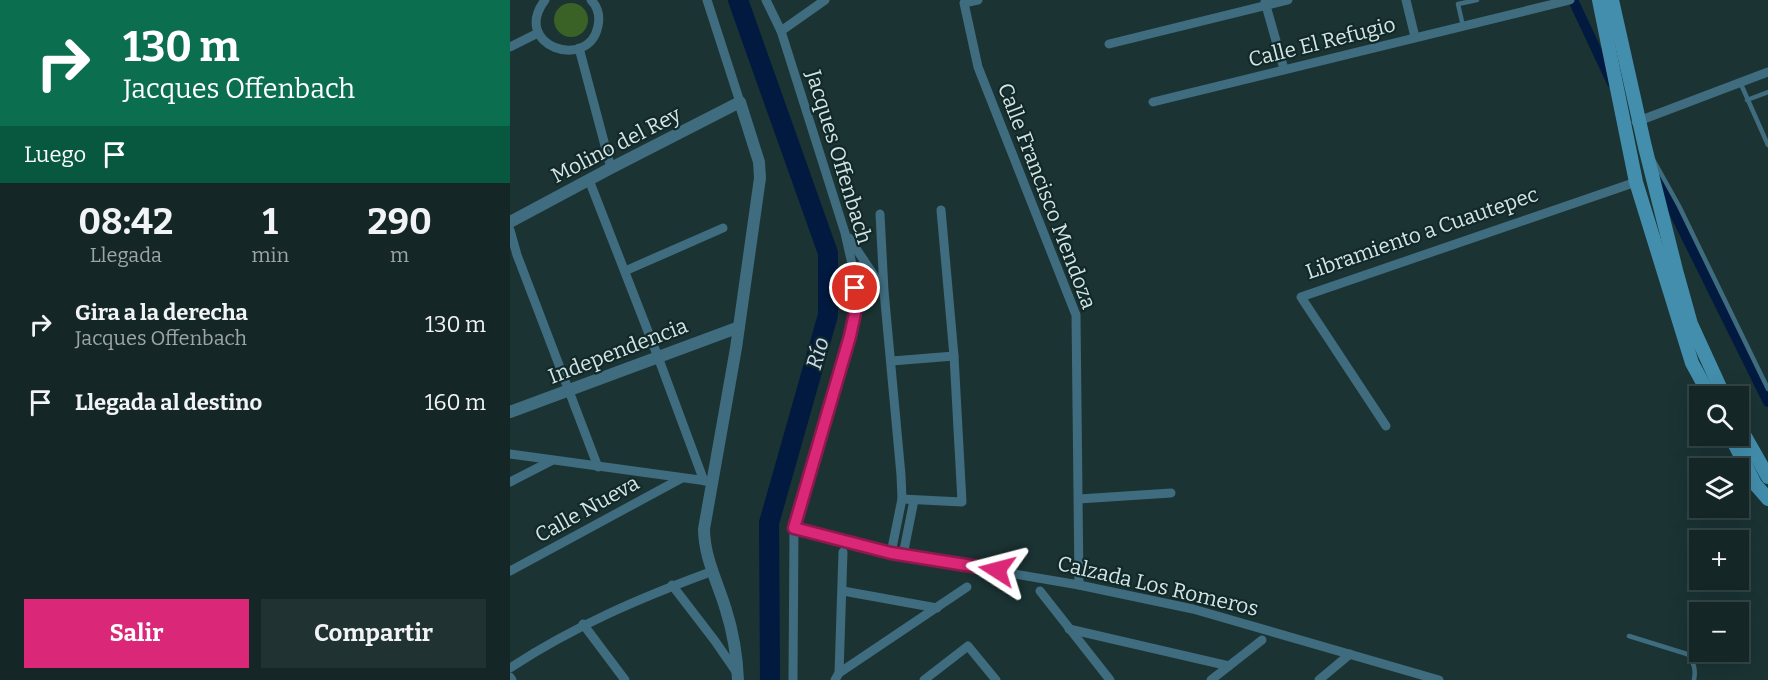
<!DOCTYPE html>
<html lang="es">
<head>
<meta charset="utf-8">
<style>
	:root { --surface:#142626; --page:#213232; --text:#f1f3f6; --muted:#9da5a7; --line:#334343; --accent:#db2777 }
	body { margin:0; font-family:Bitter,serif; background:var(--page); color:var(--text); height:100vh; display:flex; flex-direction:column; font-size:22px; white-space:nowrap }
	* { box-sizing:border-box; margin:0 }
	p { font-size:20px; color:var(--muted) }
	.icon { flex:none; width:33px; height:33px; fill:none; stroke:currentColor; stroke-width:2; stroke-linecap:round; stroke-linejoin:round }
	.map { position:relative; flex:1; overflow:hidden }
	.sheet { display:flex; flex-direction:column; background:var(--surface); width:510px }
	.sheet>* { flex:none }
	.banner { background:#0b6e4f; color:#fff; overflow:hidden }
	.tools { position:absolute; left:1179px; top:386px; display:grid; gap:12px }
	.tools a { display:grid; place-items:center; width:60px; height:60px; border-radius:0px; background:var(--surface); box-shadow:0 6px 24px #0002,0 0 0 2px var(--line); font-size:30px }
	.pin { position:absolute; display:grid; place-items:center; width:51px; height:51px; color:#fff; margin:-26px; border:3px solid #fff; border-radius:50%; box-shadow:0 2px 6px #0007 }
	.me { position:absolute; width:66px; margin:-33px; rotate:279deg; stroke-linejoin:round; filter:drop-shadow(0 0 4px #0008) }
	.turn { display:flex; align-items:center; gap:21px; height:126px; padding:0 24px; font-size:27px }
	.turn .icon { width:78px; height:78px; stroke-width:2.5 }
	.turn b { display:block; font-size:42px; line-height:51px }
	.then { display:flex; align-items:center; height:57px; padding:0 24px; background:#0003; gap:12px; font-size:22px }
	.eta { display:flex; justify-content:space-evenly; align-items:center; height:102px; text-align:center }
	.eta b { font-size:36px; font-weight:700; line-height:42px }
	.button { display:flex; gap:12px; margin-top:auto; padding:12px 24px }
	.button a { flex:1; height:69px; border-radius:0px; background:var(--accent); color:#fff; font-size:24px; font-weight:700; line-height:69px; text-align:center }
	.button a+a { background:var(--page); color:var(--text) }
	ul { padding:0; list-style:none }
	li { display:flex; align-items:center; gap:18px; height:78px; padding:0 24px }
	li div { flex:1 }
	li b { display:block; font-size:22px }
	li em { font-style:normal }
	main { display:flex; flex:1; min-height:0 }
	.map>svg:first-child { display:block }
</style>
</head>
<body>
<main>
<section class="sheet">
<div class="banner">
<div class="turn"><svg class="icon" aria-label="right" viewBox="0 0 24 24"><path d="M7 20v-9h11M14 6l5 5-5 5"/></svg><div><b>130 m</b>Jacques Offenbach</div></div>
<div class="then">Luego<svg class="icon" aria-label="arrive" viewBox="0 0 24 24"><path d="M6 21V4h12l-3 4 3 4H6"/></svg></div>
</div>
<div class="eta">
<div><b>08:42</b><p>Llegada</p></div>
<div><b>1</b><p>min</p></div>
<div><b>290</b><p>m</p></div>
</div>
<ul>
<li><svg class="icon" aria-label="right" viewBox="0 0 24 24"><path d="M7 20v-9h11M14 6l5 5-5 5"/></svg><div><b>Gira a la derecha</b><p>Jacques Offenbach</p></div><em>130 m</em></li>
<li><svg class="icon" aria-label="arrive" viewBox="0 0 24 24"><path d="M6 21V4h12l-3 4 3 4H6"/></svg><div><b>Llegada al destino</b></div><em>160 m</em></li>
</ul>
<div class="button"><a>Salir</a><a>Compartir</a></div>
</section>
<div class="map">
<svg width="1258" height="680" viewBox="0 0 1258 680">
	<rect width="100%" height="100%" fill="#1b3333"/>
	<!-- green -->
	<circle fill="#3b6226" cx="61" cy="20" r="17"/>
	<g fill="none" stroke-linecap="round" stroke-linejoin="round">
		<!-- canal -->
		<g stroke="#021a3f" stroke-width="10">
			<polyline points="1063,0 1102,83"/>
			<polyline points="1148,180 1258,402"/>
		</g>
		<!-- river -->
		<polyline stroke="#021a3f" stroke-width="20" points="228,0 318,253 318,315 259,523 260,680"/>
		<!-- service -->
		<g stroke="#3f6c7f" stroke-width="4.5">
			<polyline points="953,26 948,4 967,0"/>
			<polyline points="1230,82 1258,145"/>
			<polyline points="1237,100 1258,92"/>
			<polyline points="1144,161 1169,206 1258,389"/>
			<path d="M1119,636l58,18c7,7 9,16 7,26"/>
		</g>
		<!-- minor -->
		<g stroke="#3f6c7f" stroke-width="9">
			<path d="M35,0c-35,46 44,72 53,26 2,-10 0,-19 -7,-26"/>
			<polyline points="197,0 230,102"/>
			<polyline points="256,0 271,31 335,233 344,273 347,304 340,335 284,528 283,680"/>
			<polyline points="468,0 454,3 468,67 566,315 569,585"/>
			<polyline points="896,0 905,37"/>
			<polyline points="755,2 774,69"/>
			<polyline points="271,31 315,0"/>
			<polyline points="599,44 778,0"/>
			<polyline points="0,47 28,33"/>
			<polyline points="69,48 101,168"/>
			<polyline points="643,102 1060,0"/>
			<polyline points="1126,122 1258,72"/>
			<polyline points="79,180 148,357 194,481"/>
			<polyline points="370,214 374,291 391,475 392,499 381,553"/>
			<polyline points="0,230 7,255 88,467"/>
			<polyline points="339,238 373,289"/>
			<polyline points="115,271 213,228"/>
			<polyline points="382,361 444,356"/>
			<polyline points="876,426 791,297 1126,182"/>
			<polyline points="0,454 197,481"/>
			<polyline points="0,482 41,461"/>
			<polyline points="392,499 452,502 444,356 431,210"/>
			<polyline points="569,499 661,493"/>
			<polyline points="284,528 381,553 569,585 683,609 929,680"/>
			<polyline points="393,555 404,500"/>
			<polyline points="0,571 172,478"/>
			<polyline points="162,585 205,641 227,673"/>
			<polyline points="333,591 427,608"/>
			<polyline points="530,591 600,680"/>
			<polyline points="73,624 115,680"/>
			<polyline points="559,629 719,666"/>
			<path d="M0,668c64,-42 132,-71 203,-97"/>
			<polyline points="329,673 457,587"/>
			<polyline points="0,677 2,680"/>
			<polyline points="325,680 329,673 333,552"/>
			<polyline points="414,680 458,646 486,680"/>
			<polyline points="701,680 752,640"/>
			<polyline points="809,680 840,654"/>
		</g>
		<!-- tertiary -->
		<g stroke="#3f6c7f" stroke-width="12">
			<path d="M0,222l101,-54 129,-66 19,60 1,16 -24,170 -32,181c0,28 14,54 22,81 7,22 11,47 12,70"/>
			<polyline points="0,412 229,327"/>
		</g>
		<!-- secondary -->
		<g stroke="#438ead" stroke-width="14">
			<polyline points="1089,0 1126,182 1182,363 1200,396"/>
			<polyline points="1102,0 1135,147 1166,270 1181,324 1214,396"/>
			<polyline points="1228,424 1258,477"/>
			<polyline points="1220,435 1245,484 1258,499"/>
		</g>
	</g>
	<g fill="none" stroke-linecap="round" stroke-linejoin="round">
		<defs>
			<polyline id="route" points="345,288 347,304 340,336 284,528 381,553 487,570"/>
		</defs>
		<!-- route casing -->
		<use href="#route" stroke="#8e194d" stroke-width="15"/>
		<!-- route -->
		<use href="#route" stroke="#db2777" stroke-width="10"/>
	</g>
	<g text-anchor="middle" stroke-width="4.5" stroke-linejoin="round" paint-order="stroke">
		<!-- street labels -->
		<g font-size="21" fill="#d5e4e4" stroke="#112929">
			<text transform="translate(812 42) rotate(-14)" y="7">Calle El Refugio</text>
			<text transform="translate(106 145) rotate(-27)" y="7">Molino del Rey</text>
			<text transform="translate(329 157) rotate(73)" y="7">Jacques Offenbach</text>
			<text transform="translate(537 196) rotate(69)" y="7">Calle Francisco Mendoza</text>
			<text transform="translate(912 233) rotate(-19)" y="7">Libramiento a Cuautepec</text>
			<text transform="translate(108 351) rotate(-21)" y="7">Independencia</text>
			<text transform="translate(77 509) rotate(-29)" y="7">Calle Nueva</text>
			<text transform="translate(648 586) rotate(13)" y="7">Calzada Los Romeros</text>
		</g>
		<!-- water labels -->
		<g font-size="22" font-style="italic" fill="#cddaef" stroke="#112929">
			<text transform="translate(307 353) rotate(-74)" y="8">Río</text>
		</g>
	</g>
</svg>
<div class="tools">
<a><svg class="icon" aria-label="search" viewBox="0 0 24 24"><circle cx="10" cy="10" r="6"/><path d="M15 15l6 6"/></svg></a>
<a><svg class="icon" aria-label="layers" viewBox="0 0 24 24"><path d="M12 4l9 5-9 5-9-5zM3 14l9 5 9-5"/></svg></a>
<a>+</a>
<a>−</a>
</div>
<div class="pin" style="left:345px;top:288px;background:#d93025"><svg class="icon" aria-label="arrive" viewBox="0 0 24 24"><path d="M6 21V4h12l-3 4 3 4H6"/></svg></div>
<svg class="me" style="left:487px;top:570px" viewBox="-20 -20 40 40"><path d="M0-17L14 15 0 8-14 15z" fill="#db2777" stroke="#fff" stroke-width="4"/></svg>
</div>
</main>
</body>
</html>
